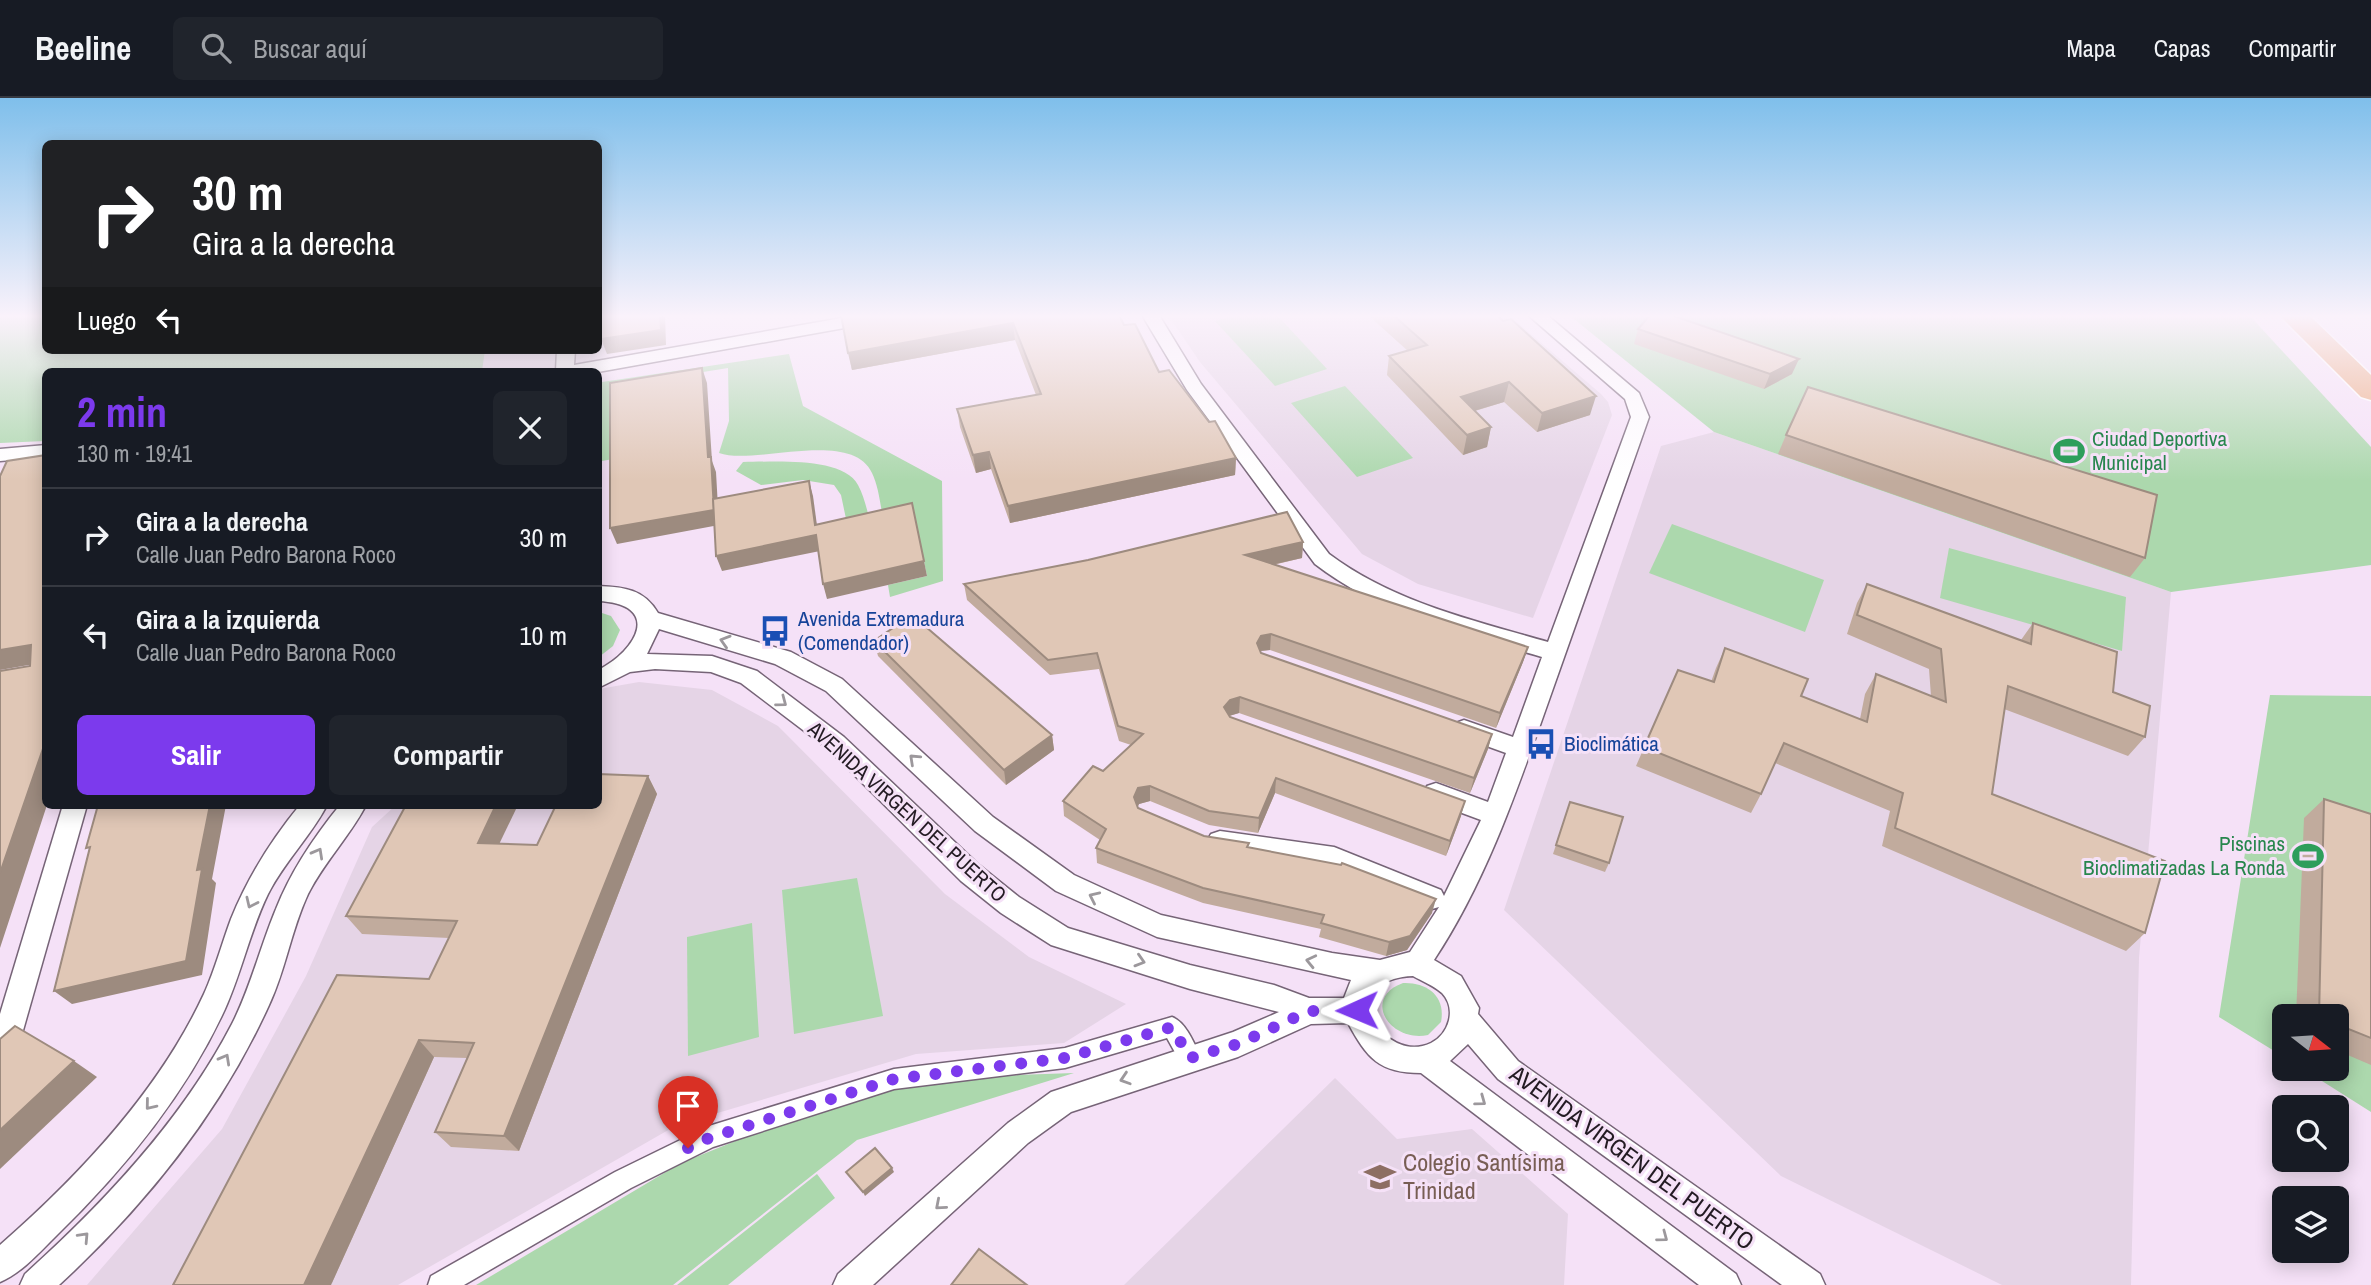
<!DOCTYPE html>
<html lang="es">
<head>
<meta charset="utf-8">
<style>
	:root { --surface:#171b24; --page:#20242c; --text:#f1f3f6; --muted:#9ea1a6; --line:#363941; --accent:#7c3aed }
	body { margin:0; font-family:"Archivo Narrow",sans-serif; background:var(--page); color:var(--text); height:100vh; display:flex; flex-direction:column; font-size:26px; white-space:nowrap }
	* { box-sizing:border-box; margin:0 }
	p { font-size:23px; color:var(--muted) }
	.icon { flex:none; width:38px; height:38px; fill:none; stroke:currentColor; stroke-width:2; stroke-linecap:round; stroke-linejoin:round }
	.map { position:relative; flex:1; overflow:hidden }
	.panel { position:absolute; left:42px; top:270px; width:560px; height:441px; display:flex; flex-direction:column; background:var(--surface); border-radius:10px; box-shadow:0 4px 18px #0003 }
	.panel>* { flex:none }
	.banner { position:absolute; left:42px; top:42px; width:560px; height:214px; border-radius:10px; box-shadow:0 4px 18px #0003; background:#202124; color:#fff; overflow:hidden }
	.needle { width:46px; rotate:107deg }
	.tools { position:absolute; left:2272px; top:906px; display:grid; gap:14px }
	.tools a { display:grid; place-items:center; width:77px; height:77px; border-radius:10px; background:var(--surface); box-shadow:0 4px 18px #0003; font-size:35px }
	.pin { position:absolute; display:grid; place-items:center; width:60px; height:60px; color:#fff; margin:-72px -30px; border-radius:50% 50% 50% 0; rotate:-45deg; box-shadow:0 0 7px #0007 }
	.pin .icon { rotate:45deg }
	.me { position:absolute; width:77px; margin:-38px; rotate:269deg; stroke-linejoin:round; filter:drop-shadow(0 0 5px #0008) }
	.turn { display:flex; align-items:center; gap:24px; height:147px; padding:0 35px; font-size:32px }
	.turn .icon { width:91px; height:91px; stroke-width:2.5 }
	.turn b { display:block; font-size:49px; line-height:60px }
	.then { display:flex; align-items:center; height:66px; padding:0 35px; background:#0003; gap:14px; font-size:26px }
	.round { display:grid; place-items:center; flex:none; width:74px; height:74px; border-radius:10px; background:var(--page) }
	.headline { display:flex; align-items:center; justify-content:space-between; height:119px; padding:0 35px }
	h1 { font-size:42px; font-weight:700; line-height:52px; color:var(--accent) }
	.primary-button { display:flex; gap:14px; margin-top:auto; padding:14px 35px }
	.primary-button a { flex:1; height:80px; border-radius:10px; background:var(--accent); color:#fff; font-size:28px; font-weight:700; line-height:80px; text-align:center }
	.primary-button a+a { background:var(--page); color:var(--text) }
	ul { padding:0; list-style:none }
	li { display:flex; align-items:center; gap:21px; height:98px; padding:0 35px; border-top:2px solid var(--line) }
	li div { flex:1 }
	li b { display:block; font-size:26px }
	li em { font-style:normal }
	header { display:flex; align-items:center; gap:42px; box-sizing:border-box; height:98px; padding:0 35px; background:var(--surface); border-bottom:2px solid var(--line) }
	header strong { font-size:33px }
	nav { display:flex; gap:38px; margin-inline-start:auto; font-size:24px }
	.search { width:490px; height:63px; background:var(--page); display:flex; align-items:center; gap:18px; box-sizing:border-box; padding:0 24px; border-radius:10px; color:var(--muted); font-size:26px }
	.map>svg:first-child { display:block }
</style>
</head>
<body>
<header>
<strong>Beeline</strong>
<div class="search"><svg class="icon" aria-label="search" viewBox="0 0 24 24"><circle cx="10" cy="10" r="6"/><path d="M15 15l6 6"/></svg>Buscar aquí</div>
<nav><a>Mapa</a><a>Capas</a><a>Compartir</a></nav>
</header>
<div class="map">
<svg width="2371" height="1187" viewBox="0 0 2371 1187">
	<rect width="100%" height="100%" fill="#f5e1f7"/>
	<!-- education -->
	<g fill="#e5d4e6">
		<polygon points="1168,217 1509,217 1601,296 1608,304 1612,317 1533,520 1418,486 1362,456 1200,264"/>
		<polygon points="1714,334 2171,494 2139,860 2131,1187 2002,1187 1781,1078 1504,812 1661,348"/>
		<polygon points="639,584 712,592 778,628 945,796 1029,859 1126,906 1064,945 916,956 677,1027 398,1187 87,1187 222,1031 306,878 372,729 396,707 598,707 599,591"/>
		<polygon points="1335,980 1397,1041 1472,1031 1568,1116 1564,1187 1124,1187"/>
	</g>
	<!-- green -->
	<g fill="#acd8ad">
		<polygon points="0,217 45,217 46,252 485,252 482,273 46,273 45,343 0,345"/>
		<polygon points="1235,217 1277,217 1327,271 1275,288 1215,223"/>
		<polygon points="1569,217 2249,217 2371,349 2371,467 2171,494 1714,334"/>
		<path d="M789,256l14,52 139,75 1,100 -53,16 -2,-12 39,-9 -12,-58 -31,7c-3,-16 -5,-38 -12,-52 -21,-45 -118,-7 -153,-20l10,-32 -1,-53 -25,4 -1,71 -100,18v-79z"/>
		<polygon points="1345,288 1413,360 1357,379 1291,305"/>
		<path d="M743,364c29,0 100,-6 115,23 7,13 10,30 14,43l-23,5 -8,-38 -7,-10 -31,-5 -42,5 -25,-14z"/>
		<polygon points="1672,426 1824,482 1805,534 1649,475"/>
		<polygon points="1949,450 2126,499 2122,553 1940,500"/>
		<polygon points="599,514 611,518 620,532 613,548 599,559"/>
		<polygon points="2270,597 2371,598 2371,1014 2303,971 2336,971 2336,919 2284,919 2284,959 2219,919"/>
		<polygon points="857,780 883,918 794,936 782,792"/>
		<polygon points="752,825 759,939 688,958 687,839"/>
		<path d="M1403,885c24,-1 43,13 38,39l-13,13c-38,8 -67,-37 -25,-52z"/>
		<polygon points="1074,975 857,1042 673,1187 476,1187 681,1065 765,1031 843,1004 905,988 990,978"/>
		<polygon points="817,1076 835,1100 728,1187 677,1187"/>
	</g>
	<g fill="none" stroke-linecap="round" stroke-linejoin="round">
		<defs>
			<path id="pedestrian" d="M1172,919c14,5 23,28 29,41l-3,7 -8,3 -8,-3 -15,-27 -102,30 -171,21 -181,58 -82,41 -167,97h-36l3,-9 184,-104 94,-46 185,-57 171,-21z"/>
			<g id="minor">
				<polygon points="859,217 897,217 889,222 598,274 556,273 557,252 575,252 574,267"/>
				<path d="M1142,217h17l42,69 128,170c64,48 143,66 219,88l83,-225 -6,-18 -97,-84h19l92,78 10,24c-33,94 -67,189 -99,280 -32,90 -63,183 -116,263l27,16 18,32 -1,6 40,47 302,213 5,11h-43l-284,-206 -30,-35 -18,17 286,213 5,11h-42l-278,-212c-42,0 -54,-15 -73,-50l-37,1 -73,33 -167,55 -43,31 -155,142h-40l5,-11 170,-151 43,-31 182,-60 46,-20 -89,-23 -139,-44 -50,-32 -40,-32 -133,-132 -87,-66 -30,-11 -56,-3 -25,3 -32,16v-18c40,-20 64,-66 0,-69v-15c26,1 46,3 60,27l133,39 51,27 151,138 81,58 87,40 171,38 48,7 30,-8 29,-45 -7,2 -9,-3 -91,-38 -112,-17 -9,-3 -4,-7 4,-7 9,-3 114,16 107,43 3,6 37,-76 -54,-20 -3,-7 3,-7 9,-3 52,19 18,-49 -50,-18 -4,-6 4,-6 8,-3 49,17 29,-80c-79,-23 -161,-42 -227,-93l-128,-174zM659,531l116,35 51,27 149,140 81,60 101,46 194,43 -7,18h-35l-35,-13 -84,-20 -122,-37 -49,-31 -40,-32 -135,-128 -87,-66 -45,-15 -65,-2zM1413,878c9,5 21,10 29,17 15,16 7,41 -11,50 -49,23 -96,-64 -18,-67z"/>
				<polygon points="46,347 46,359 0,363 0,351"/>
				<polygon points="63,707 87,707 20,943 16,952 0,961 0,916"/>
				<path d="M300,707h27c-16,31 -43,57 -59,89 -18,37 -26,77 -43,115 -40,87 -103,163 -171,229 -16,16 -33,35 -54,44v-37c80,-70 159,-154 204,-251 11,-24 18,-51 27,-75 17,-42 41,-80 69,-114z"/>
				<path d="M340,707h26c-16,31 -42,57 -58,89 -17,36 -22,75 -39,111 -48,106 -124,201 -210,280h-39l5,-11c79,-71 158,-155 207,-250 19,-37 28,-77 44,-115 15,-38 38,-72 64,-104z"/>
			</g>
			<polygon id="primary" points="2279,217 2309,217 2371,277 2371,302 2361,299"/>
		</defs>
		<!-- pedestrian casing -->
		<use href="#pedestrian" stroke="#766477" stroke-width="3"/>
		<!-- minor casing -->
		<use href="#minor" stroke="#766477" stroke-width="3"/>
		<!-- primary casing -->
		<use href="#primary" stroke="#fff" stroke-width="3"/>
		<!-- pedestrian -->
		<use href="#pedestrian" fill="#fff" fill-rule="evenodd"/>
		<!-- minor -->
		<use href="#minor" fill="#fff" fill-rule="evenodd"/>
		<!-- primary -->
		<use href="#primary" fill="#ecab82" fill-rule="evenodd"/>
	</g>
	<!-- wall -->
	<g fill="#c1ab9d">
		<polygon points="840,217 1119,217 1124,227 1159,274 1236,360 1235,377 1010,425 991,371 976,375 960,329 957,311 1036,297 1015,242 852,272 841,217"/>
		<polygon points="1368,217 1497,217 1590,317 1537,334 1504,304 1475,313 1491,329 1487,349 1463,357 1387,277 1389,258 1408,253"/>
		<polygon points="1638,231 1792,276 1764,291 1634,246"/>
		<polygon points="1786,337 2145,460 2130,479 1778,356"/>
		<polygon points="1303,444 1302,460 1273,467 1528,549 1523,564 1496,630 1270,552 1260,553 1261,555 1492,636 1488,651 1470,695 1239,615 1229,618 1230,619 1461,718 1446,758 1275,695 1258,735 1209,727 1150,703 1139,706 1138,708 1138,710 1204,738 1249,745 1248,749 1432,815 1407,852 1386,858 1319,839 1321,831 1203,805 1097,765 1096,750 1100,742 1064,718 1063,703 1103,673 1131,647 1119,643 1099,571 1050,577 967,502 964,486"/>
		<polygon points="1867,486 2021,542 2033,525 2113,594 2145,639 2128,658 2004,611 1992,696 2145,835 2126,853 1882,748 1890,713 1775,665 1761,696 1751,715 1636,668 1678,572 1711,584 1716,570 1725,550 1801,598 1860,621 1865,596 1876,576 1931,598 1929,571 1847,536 1857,505"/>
		<polygon points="874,543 1052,637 1054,652 1006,687 878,558"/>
		<polygon points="648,678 657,696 519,1053 451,1049 435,1034 467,960 434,959 331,1187 429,881 449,840 362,836 346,818 499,746 537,747"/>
		<polygon points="2324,701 2371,716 2371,967 2336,952 2336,919 2296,919 2304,720"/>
		<polygon points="1570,704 1609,765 1605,774 1553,756"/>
	</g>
	<!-- shaded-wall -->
	<g fill="#9d8b7f">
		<polygon points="660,217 665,217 666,247 607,256 601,241"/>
		<polygon points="1013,225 1015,242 852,272 848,255"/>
		<polygon points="1799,261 1792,276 1764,291 1770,276"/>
		<polygon points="702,270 707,285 712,363 716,374 719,427 617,446 610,430 708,359"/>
		<polygon points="1509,284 1504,304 1457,318 1461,299"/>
		<polygon points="1596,298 1590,317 1537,334 1542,315"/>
		<polygon points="1491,329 1487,349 1463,357 1467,337"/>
		<polygon points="989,354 991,371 976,375 973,357"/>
		<polygon points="1236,360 1235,377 1010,425 1008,408"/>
		<polygon points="809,383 813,398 819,442 815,427"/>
		<polygon points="816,437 820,453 722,473 716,458"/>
		<polygon points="1303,444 1302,460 1244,473 1245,457"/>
		<polygon points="924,463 927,478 827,501 823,486"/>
		<polygon points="1271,536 1270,552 1260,553 1257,545 1261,538"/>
		<polygon points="31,547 46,564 0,572 0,552"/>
		<polygon points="1528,549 1523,564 1496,630 1500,615"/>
		<polygon points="1240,599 1239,615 1229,618 1224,609 1230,602"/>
		<polygon points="1492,636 1488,651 1470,695 1474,680"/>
		<polygon points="1052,637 1054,652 1006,687 1004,672"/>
		<polygon points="46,642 46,707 47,707 0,850 0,775"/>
		<polygon points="648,678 657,696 519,1053 504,1038"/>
		<polygon points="1276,680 1275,695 1258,735 1259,720"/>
		<polygon points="1150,688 1150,703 1139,706 1135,714 1134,699 1138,690"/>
		<polygon points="1465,703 1461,718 1446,758 1450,743"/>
		<polygon points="210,707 226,707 212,781 216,785 202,877 72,906 54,893 197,772"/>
		<polygon points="496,707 518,707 491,763 478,745"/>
		<polygon points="1436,801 1432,815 1407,852 1386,858 1389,844"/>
		<polygon points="419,942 434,959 331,1187 304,1187"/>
		<polygon points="74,963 97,979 0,1071 0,1032"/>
		<polygon points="892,1070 894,1074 865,1098 863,1094"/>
	</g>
	<!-- building -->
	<g fill="#e0c7b6" stroke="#9d8b7f" stroke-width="2">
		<polygon points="601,217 660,217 661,232 601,241"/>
		<polygon points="841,217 1119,217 1124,227 1135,226 1159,274 1169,272 1209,324 1215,323 1236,360 1008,408 989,354 973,357 957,311 1041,296 1013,225 848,255"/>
		<polygon points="1393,217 1497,217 1503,223 1511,221 1596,298 1542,315 1509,284 1461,299 1491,329 1467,337 1389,258 1427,247"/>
		<polygon points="1650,217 1671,217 1799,261 1770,276 1638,231"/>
		<polygon points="702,270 708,359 711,359 714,412 610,430 610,285"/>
		<polygon points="1808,289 2157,397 2145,460 1786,337"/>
		<polygon points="46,357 46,642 0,775 0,573 30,568 31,547 0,552 0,378 7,363"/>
		<polygon points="809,383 815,427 912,405 924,463 823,486 816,437 716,458 713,401"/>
		<polygon points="1287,414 1303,444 1245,457 1528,549 1500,615 1271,536 1261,538 1257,545 1261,555 1492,636 1474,680 1240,599 1230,602 1224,609 1230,619 1465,703 1450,743 1276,680 1259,720 1209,713 1150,688 1138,690 1134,699 1138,710 1204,738 1249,745 1247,749 1341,767 1342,765 1436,801 1410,838 1389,844 1321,825 1324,817 1203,790 1096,750 1106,731 1063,703 1093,668 1103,673 1143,636 1118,628 1097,555 1048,562 964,486 1088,462"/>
		<polygon points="1867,486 2031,546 2033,525 2117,554 2113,594 2150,608 2145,639 2008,588 1992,696 2165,763 2145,835 1895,730 1903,695 1784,645 1761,696 1644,649 1678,572 1714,584 1725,550 1808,581 1801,598 1867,624 1876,576 1946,604 1941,551 1857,517"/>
		<polygon points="912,517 1052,637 1004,672 874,543"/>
		<polygon points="598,676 648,678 504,1038 435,1034 474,945 419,942 304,1187 173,1187 337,877 429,881 457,823 346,818 406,707 496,707 478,745 537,747 556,707 598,707"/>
		<polygon points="2324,701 2371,716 2371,940 2336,926 2336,919 2319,919"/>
		<polygon points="1570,704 1623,719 1609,765 1556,747"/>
		<polygon points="98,707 210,707 197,772 202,771 186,863 54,893 90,749 86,750"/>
		<polygon points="15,928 74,963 0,1032 0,941"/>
		<polygon points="875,1050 892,1070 863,1094 846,1074"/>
		<polygon points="979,1151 1027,1187 951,1187"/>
	</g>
	<!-- one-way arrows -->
	<defs><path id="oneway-chevron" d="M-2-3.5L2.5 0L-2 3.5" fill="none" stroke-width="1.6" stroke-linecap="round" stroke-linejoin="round" transform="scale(1.75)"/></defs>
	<g stroke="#9c989c">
		<use href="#oneway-chevron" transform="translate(725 543) rotate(-163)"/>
		<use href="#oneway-chevron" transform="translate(782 604) rotate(37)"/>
		<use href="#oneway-chevron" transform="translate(914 661) rotate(-137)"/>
		<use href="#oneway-chevron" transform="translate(318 755) rotate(-61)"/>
		<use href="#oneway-chevron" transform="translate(1094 799) rotate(-155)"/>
		<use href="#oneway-chevron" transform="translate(251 805) rotate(115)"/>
		<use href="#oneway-chevron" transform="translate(1140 863) rotate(17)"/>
		<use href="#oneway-chevron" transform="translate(1311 863) rotate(-167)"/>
		<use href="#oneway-chevron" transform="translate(225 961) rotate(-61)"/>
		<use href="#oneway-chevron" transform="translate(1125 981) rotate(162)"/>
		<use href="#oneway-chevron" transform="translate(1481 1003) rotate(36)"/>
		<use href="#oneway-chevron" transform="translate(150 1007) rotate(129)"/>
		<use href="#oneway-chevron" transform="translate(940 1107) rotate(139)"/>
		<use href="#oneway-chevron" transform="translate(84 1139) rotate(-47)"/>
		<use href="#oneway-chevron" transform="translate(1663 1139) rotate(37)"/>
	</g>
	<!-- sky -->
	<linearGradient id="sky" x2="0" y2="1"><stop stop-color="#7fbfeb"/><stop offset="0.57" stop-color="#faf2fb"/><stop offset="1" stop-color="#faf2fb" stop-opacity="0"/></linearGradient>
	<rect width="2371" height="383" fill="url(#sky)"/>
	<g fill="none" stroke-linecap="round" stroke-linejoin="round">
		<!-- route -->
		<polyline stroke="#7c3aed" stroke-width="12" stroke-dasharray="0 21.6" points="688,1050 709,1040 894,981 1065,960 1172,929 1190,960 1238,946 1309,913 1357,912"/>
	</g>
	<!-- icons -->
	<defs>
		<symbol id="stadium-bare" viewBox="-9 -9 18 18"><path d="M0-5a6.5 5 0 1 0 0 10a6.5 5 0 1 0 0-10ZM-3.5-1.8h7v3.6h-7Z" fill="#2e9e5b" stroke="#f5e1f7" stroke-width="2.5" paint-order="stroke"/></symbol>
		<symbol id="bus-bare" viewBox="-9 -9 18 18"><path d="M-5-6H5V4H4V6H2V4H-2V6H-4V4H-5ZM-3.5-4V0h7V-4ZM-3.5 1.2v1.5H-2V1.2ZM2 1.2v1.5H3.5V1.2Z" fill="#1a4fb4" stroke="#f5e1f7" stroke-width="2.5" paint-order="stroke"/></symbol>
		<symbol id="school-bare" viewBox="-9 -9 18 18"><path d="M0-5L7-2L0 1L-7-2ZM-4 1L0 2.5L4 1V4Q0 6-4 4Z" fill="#8d6e63" stroke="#f5e1f7" stroke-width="2.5" paint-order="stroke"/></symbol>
	</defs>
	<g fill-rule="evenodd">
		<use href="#stadium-bare" x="2047" y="331" width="44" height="44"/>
		<use href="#bus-bare" x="753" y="511" width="44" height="44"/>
		<use href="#bus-bare" x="1519" y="624" width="44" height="44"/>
		<use href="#stadium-bare" x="2286" y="736" width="44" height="44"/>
		<use href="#school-bare" x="1358" y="1057" width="44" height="44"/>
	</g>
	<g text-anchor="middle" stroke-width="6" stroke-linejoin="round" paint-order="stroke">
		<!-- leisure labels -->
		<g font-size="21" fill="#27864d" stroke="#f5e1f7" text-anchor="start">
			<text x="2092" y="348">Ciudad Deportiva<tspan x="2092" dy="24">Municipal</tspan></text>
			<text x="2285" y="753" text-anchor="end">Piscinas<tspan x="2285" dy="24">Bioclimatizadas La Ronda</tspan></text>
		</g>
		<!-- transit labels -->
		<g font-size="21" fill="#164399" stroke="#f5e1f7" text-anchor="start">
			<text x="798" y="528">Avenida Extremadura<tspan x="798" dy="24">(Comendador)</tspan></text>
			<text x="1564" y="653">Bioclimática</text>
		</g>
		<!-- street labels -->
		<g font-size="21" fill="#231b23" stroke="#f5e1f7">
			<text transform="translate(907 714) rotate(42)" y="7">AVENIDA VIRGEN DEL PUERTO</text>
		</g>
		<!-- near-street labels -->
		<g font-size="24" fill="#231b23" stroke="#f5e1f7">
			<text transform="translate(1632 1060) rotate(36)" y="8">AVENIDA VIRGEN DEL PUERTO</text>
		</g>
		<!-- near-education labels -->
		<g font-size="24" fill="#785e54" stroke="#f5e1f7" text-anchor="start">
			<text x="1403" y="1073">Colegio Santísima<tspan x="1403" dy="28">Trinidad</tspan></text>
		</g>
	</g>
</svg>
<div class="tools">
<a><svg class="needle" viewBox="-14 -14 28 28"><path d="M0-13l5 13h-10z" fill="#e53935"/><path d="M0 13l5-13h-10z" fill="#9ea1a6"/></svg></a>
<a><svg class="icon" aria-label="search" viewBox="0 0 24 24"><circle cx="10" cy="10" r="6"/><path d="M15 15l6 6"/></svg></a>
<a><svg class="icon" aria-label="layers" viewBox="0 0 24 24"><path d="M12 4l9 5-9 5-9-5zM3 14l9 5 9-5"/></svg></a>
</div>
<div class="pin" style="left:688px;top:1050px;background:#d93025"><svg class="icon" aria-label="arrive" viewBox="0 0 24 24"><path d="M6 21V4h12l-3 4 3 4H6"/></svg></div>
<svg class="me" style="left:1357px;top:912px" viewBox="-20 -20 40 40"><path d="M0-17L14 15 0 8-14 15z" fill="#7c3aed" stroke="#fff" stroke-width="4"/></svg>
<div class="banner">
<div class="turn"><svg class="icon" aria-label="right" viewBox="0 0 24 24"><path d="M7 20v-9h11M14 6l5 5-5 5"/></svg><div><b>30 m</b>Gira a la derecha</div></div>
<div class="then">Luego<svg class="icon" aria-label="left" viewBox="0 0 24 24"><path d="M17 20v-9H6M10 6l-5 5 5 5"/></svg></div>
</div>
<section class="panel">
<div class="headline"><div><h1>2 min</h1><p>130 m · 19:41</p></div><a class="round"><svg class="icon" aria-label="close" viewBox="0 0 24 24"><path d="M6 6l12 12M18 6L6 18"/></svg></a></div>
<ul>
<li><svg class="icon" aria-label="right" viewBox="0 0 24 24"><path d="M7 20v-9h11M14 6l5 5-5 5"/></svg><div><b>Gira a la derecha</b><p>Calle Juan Pedro Barona Roco</p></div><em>30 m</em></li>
<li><svg class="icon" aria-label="left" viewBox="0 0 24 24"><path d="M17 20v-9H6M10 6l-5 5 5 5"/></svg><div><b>Gira a la izquierda</b><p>Calle Juan Pedro Barona Roco</p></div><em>10 m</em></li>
</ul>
<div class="primary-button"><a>Salir</a><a>Compartir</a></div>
</section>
</div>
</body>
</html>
